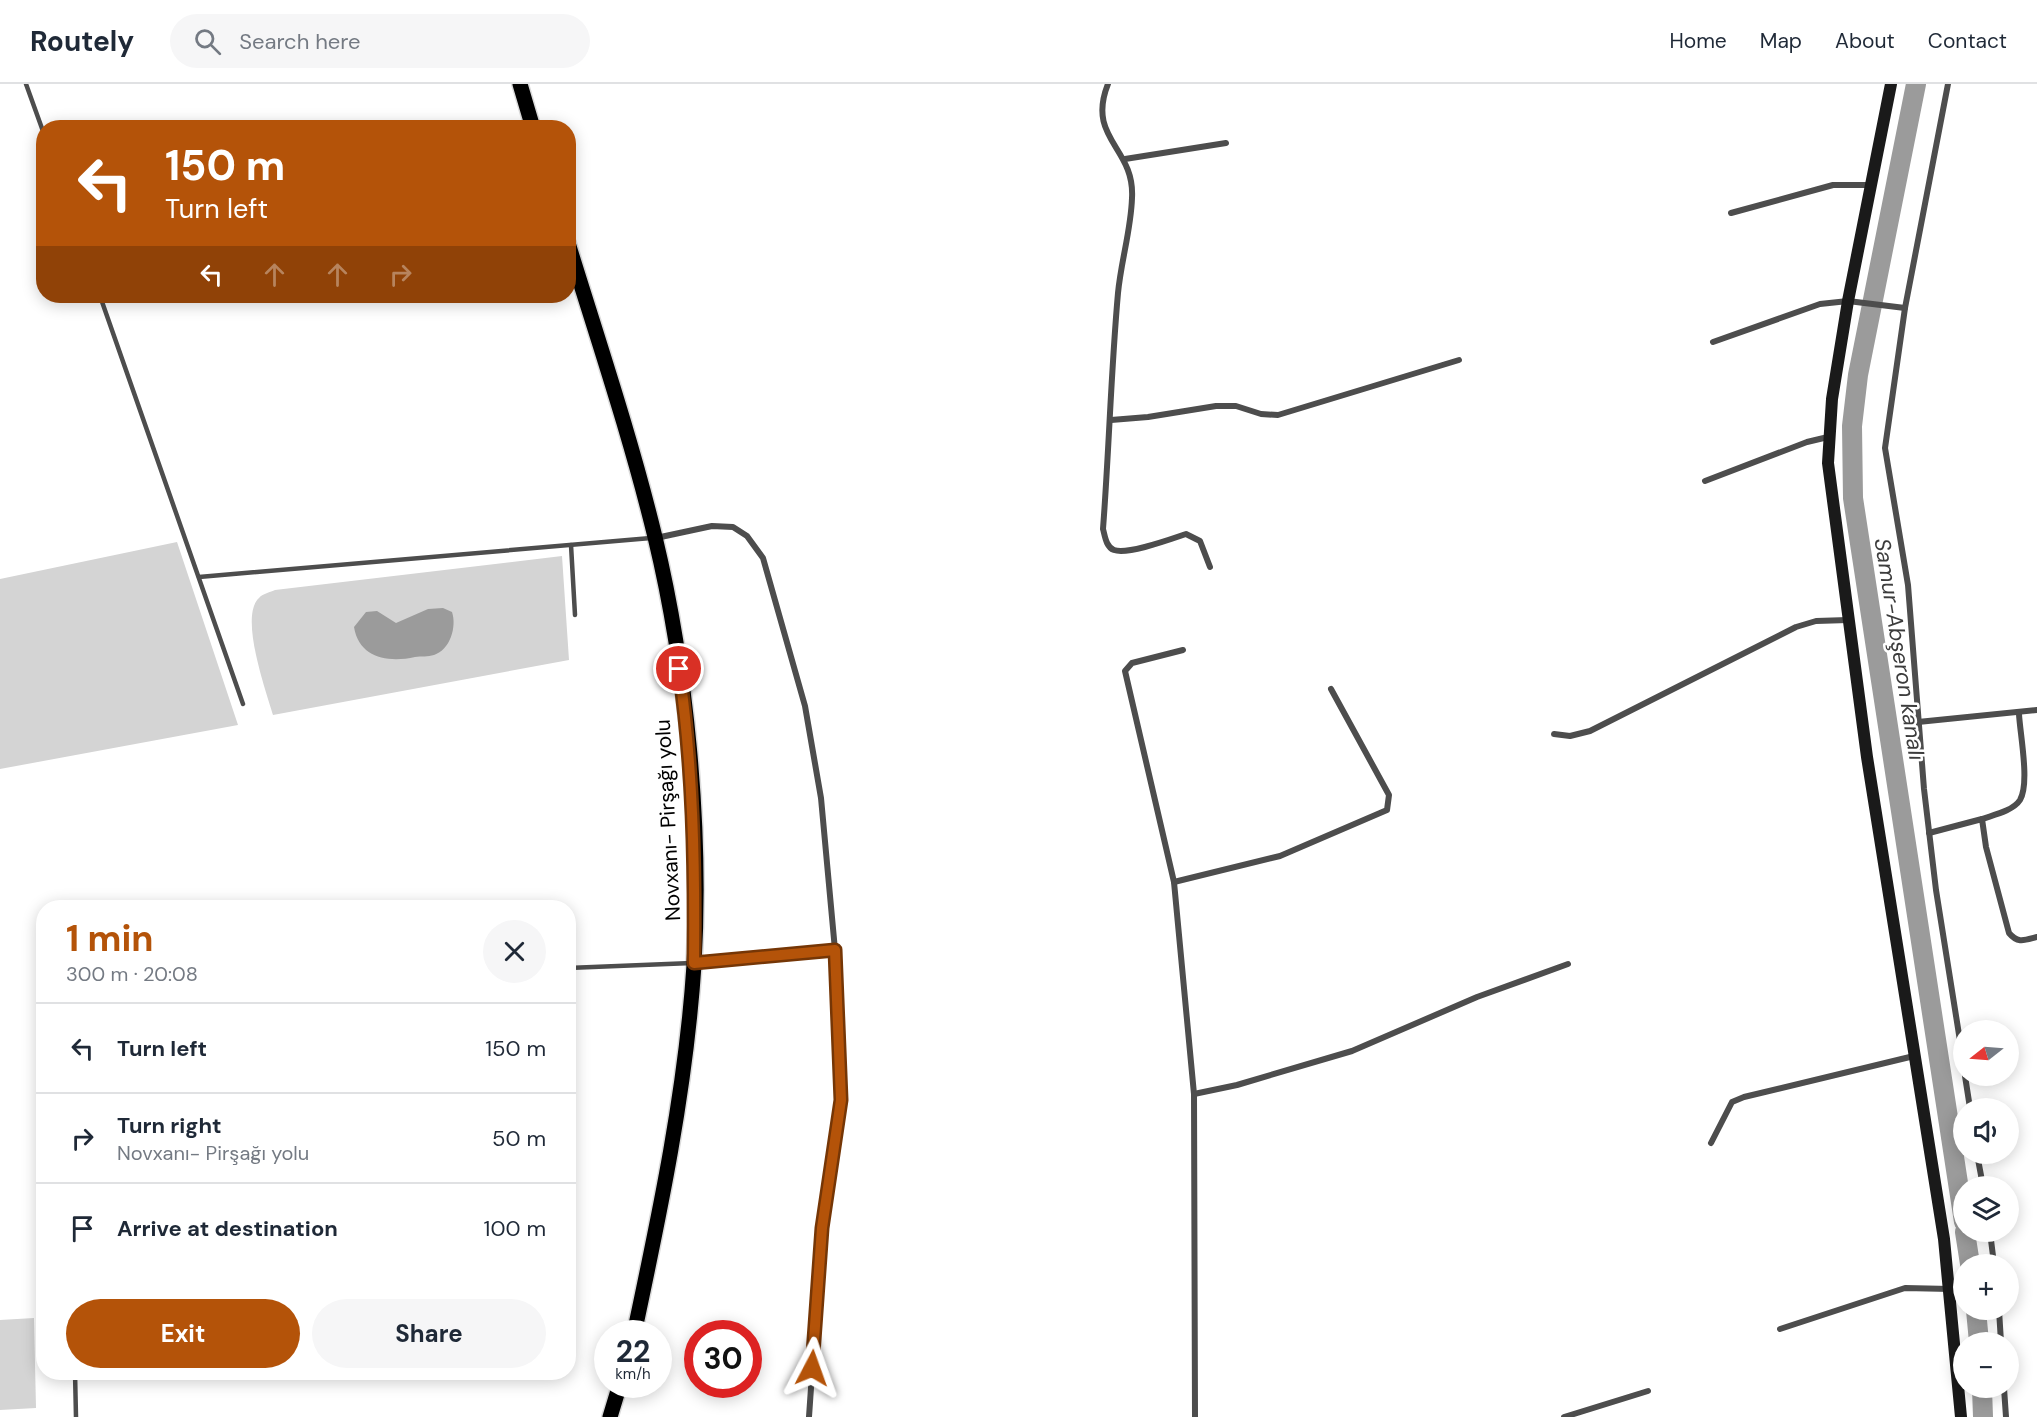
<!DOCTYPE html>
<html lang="en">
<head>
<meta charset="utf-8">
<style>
	:root { --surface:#fff; --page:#f6f6f7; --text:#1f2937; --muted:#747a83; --line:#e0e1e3; --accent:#b45309 }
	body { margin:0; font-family:"DM Sans",sans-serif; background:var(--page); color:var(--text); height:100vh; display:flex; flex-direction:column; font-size:22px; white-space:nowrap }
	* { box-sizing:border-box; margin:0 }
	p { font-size:20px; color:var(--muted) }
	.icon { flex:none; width:33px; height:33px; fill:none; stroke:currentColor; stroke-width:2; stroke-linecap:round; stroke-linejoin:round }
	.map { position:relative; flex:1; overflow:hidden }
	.panel { position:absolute; left:36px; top:816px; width:540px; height:480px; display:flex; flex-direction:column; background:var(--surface); border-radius:24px; box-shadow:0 3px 15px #0003 }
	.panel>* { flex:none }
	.guide { position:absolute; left:36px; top:36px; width:540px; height:183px; border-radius:24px; box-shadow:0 3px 15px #0003; background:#b45309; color:#fff; overflow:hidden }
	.needle { width:39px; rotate:253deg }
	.tools { position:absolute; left:1953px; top:936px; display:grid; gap:12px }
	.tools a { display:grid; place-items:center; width:66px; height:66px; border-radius:50%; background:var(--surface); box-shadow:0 3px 15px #0003; font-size:30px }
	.speed { position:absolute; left:594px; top:1236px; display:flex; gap:12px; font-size:30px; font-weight:700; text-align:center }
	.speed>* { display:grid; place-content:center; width:78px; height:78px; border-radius:50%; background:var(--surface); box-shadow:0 3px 15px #0003; line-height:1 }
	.speed small { font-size:15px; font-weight:400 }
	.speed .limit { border:9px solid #d22; background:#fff; color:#111 }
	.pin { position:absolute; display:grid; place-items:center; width:51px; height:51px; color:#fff; margin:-26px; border:3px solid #fff; border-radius:50%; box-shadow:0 2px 6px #0007 }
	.me { position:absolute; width:66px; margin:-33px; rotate:4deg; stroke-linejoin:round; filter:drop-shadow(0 0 4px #0008) }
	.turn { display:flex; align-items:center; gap:21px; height:126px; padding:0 30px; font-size:27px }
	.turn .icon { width:78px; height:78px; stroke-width:2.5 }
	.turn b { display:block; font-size:42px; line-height:51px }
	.lanes { display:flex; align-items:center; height:57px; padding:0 30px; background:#0003; justify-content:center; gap:30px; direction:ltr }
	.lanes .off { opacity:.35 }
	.round { display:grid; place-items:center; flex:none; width:63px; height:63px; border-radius:32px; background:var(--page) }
	.summary { display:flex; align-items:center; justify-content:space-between; height:102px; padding:0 30px }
	h1 { font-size:36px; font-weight:700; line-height:45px; color:var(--accent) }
	.button { display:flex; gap:12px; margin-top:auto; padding:12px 30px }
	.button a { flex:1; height:69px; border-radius:36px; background:var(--accent); color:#fff; font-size:24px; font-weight:700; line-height:69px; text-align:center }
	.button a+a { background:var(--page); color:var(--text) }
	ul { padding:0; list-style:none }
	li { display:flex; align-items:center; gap:18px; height:90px; padding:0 30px; border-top:2px solid var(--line) }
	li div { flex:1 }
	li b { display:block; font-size:22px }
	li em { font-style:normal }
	header { display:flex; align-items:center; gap:36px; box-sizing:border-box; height:84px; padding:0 30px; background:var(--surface); border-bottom:2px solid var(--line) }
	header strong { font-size:28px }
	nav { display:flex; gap:33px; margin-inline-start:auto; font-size:21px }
	.search { width:420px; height:54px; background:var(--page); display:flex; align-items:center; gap:15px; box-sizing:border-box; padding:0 21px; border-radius:33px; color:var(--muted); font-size:22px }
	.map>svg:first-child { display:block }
</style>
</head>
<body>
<header>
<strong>Routely</strong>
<div class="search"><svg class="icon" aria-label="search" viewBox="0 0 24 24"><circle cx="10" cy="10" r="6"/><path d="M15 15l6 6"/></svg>Search here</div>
<nav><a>Home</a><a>Map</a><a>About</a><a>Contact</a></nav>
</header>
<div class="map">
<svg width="2037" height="1333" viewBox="0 0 2037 1333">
	<rect width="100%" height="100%" fill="#fff"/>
	<!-- green -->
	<g fill="#d4d4d4">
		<polygon points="177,458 238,641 0,685 0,495"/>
		<path d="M562,472l7,104 -296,55c-7,-24 -34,-99 -14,-117 3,-4 12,-6 16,-8z"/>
		<polygon points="34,1234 36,1324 0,1326 0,1236"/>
	</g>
	<!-- water -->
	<path fill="#9b9b9b" d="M443,524l9,4c5,15 -2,38 -18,43 -6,2 -13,1 -19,2 -27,6 -56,1 -61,-30l12,-15 11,-1 19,12 32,-14z"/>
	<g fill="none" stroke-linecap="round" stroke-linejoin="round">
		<!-- canal -->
		<g stroke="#9b9b9b" stroke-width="20">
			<polyline points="1916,0 1858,291 1852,342 1853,414 1964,1138"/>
			<polyline points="1965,1148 1970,1180"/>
			<polyline points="1976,1226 1979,1258"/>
			<polyline points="1982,1304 1983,1333"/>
		</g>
		<defs>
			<g id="primary">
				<polyline points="520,0 533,44"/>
				<path d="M568,159c30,97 63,195 87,294 32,133 47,291 39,428 -8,124 -34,247 -60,369"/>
				<polyline points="610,1333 620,1300"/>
			</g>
		</defs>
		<!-- primary casing -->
		<use href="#primary" stroke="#dbdbdb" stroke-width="18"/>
		<!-- lane -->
		<g stroke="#4d4d4d" stroke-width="4.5">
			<polyline points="26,0 44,50"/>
			<polyline points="100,212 243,620"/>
			<polyline points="571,461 575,531"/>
			<polyline points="199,493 651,454"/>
			<polyline points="568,884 692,879"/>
			<polyline points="75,1288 76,1333"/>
		</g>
		<!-- street -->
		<g stroke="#4d4d4d" stroke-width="6">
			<path d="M1108,0c-22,55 27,63 24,114 -1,32 -11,63 -14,95 -7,78 -9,157 -15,236 2,7 3,18 11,21 14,5 57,-11 72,-16l14,7 10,26"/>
			<polyline points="1948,0 1905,224 1885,364 1908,501 1924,705 1936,806 1964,982"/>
			<polyline points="1125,75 1226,59"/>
			<polyline points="1731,129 1833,101 1869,101"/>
			<polyline points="1713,258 1820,220 1848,217 1905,224"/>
			<polyline points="1111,336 1148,333 1216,322 1236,322 1261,330 1278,331 1459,276"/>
			<polyline points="1705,397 1807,358 1828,353"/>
			<polyline points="656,454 712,442 733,443 747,452 763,474 805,622 821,714 835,866 841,1016 822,1144 809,1333"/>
			<polyline points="1183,566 1132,579 1125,587 1174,798 1194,1010 1195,1333"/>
			<polyline points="1918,638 2037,626"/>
			<polyline points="1554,650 1570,652 1590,647 1796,543 1816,537 1848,536"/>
			<path d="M1982,735c11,-4 31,-8 38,-19 10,-17 0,-66 -1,-86"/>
			<path d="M1929,749l53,-14 4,28 23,86c9,11 16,7 28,4"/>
			<polyline points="1174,798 1280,772 1387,726 1389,711 1331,605"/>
			<polyline points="695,878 835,866"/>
			<polyline points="1965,992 1970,1024"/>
			<polyline points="1194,1010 1237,1001 1352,967 1477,913 1568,880"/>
			<polyline points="1711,1059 1732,1018 1744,1013 1914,972"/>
			<polyline points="1977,1070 1983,1102"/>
			<polyline points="1990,1148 1994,1180"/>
			<polyline points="1999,1226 2001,1258"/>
			<polyline points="1780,1245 1905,1204 1950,1205"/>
			<polyline points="2004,1304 2006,1333"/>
			<polyline points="1564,1333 1648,1307"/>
		</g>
		<!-- secondary -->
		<polyline stroke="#1a1a1a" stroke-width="12" points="1891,0 1848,217 1832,315 1828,379 1867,673 1944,1155 1961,1333"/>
		<!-- primary -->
		<use href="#primary" stroke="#000" stroke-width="15"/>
	</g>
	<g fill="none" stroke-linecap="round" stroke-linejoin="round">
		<defs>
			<path id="route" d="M679,585c14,97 16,195 15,294l141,-13 6,150 -19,128 -10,140"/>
		</defs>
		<!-- route casing -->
		<use href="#route" stroke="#753606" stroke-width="15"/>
		<!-- route -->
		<use href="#route" stroke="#b45309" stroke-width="10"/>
	</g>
	<g text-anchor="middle" stroke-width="5" stroke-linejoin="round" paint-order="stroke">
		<!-- street labels -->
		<g font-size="21" fill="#000" stroke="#fff">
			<text transform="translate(668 736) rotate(-93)" y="7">Novxanı- Pirşağı yolu</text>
		</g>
		<!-- water labels -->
		<g font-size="22" font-style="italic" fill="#3c3c3c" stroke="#fff">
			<text transform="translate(1900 565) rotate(81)" y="8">Samur-Abşeron kanalı</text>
		</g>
	</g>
</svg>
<div class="tools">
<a><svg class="needle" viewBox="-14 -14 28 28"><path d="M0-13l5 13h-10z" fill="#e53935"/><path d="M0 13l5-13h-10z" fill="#747a83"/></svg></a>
<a><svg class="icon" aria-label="sound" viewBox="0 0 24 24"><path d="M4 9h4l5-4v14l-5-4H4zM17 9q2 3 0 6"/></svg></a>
<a><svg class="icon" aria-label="layers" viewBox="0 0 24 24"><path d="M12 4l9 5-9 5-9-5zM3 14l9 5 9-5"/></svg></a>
<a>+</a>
<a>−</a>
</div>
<div class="speed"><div>22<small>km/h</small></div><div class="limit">30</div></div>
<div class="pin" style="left:679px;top:585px;background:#d93025"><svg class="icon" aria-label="arrive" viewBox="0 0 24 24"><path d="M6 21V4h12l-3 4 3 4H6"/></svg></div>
<svg class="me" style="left:812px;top:1284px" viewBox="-20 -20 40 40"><path d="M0-17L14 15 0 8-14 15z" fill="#b45309" stroke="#fff" stroke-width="4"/></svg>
<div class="guide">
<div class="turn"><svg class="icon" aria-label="left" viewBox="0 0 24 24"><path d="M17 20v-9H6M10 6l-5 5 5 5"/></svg><div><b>150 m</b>Turn left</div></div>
<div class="lanes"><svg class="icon" aria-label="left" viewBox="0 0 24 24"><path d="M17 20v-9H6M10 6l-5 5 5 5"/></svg><svg class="icon off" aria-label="ahead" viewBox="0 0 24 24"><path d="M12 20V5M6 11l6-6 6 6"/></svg><svg class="icon off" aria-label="ahead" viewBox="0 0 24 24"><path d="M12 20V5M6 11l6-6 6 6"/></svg><svg class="icon off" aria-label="right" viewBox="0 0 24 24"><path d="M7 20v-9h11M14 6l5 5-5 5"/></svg></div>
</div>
<section class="panel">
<div class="summary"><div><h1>1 min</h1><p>300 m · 20:08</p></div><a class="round"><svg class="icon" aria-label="close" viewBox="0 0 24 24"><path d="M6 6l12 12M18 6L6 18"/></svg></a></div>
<ul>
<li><svg class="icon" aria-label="left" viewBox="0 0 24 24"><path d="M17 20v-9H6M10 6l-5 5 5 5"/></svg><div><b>Turn left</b></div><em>150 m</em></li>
<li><svg class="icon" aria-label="right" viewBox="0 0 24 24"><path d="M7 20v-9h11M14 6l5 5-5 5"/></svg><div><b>Turn right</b><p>Novxanı- Pirşağı yolu</p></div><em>50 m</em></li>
<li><svg class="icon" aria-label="arrive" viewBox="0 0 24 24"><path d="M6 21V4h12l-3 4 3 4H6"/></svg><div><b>Arrive at destination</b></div><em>100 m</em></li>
</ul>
<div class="button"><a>Exit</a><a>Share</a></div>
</section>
</div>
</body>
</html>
